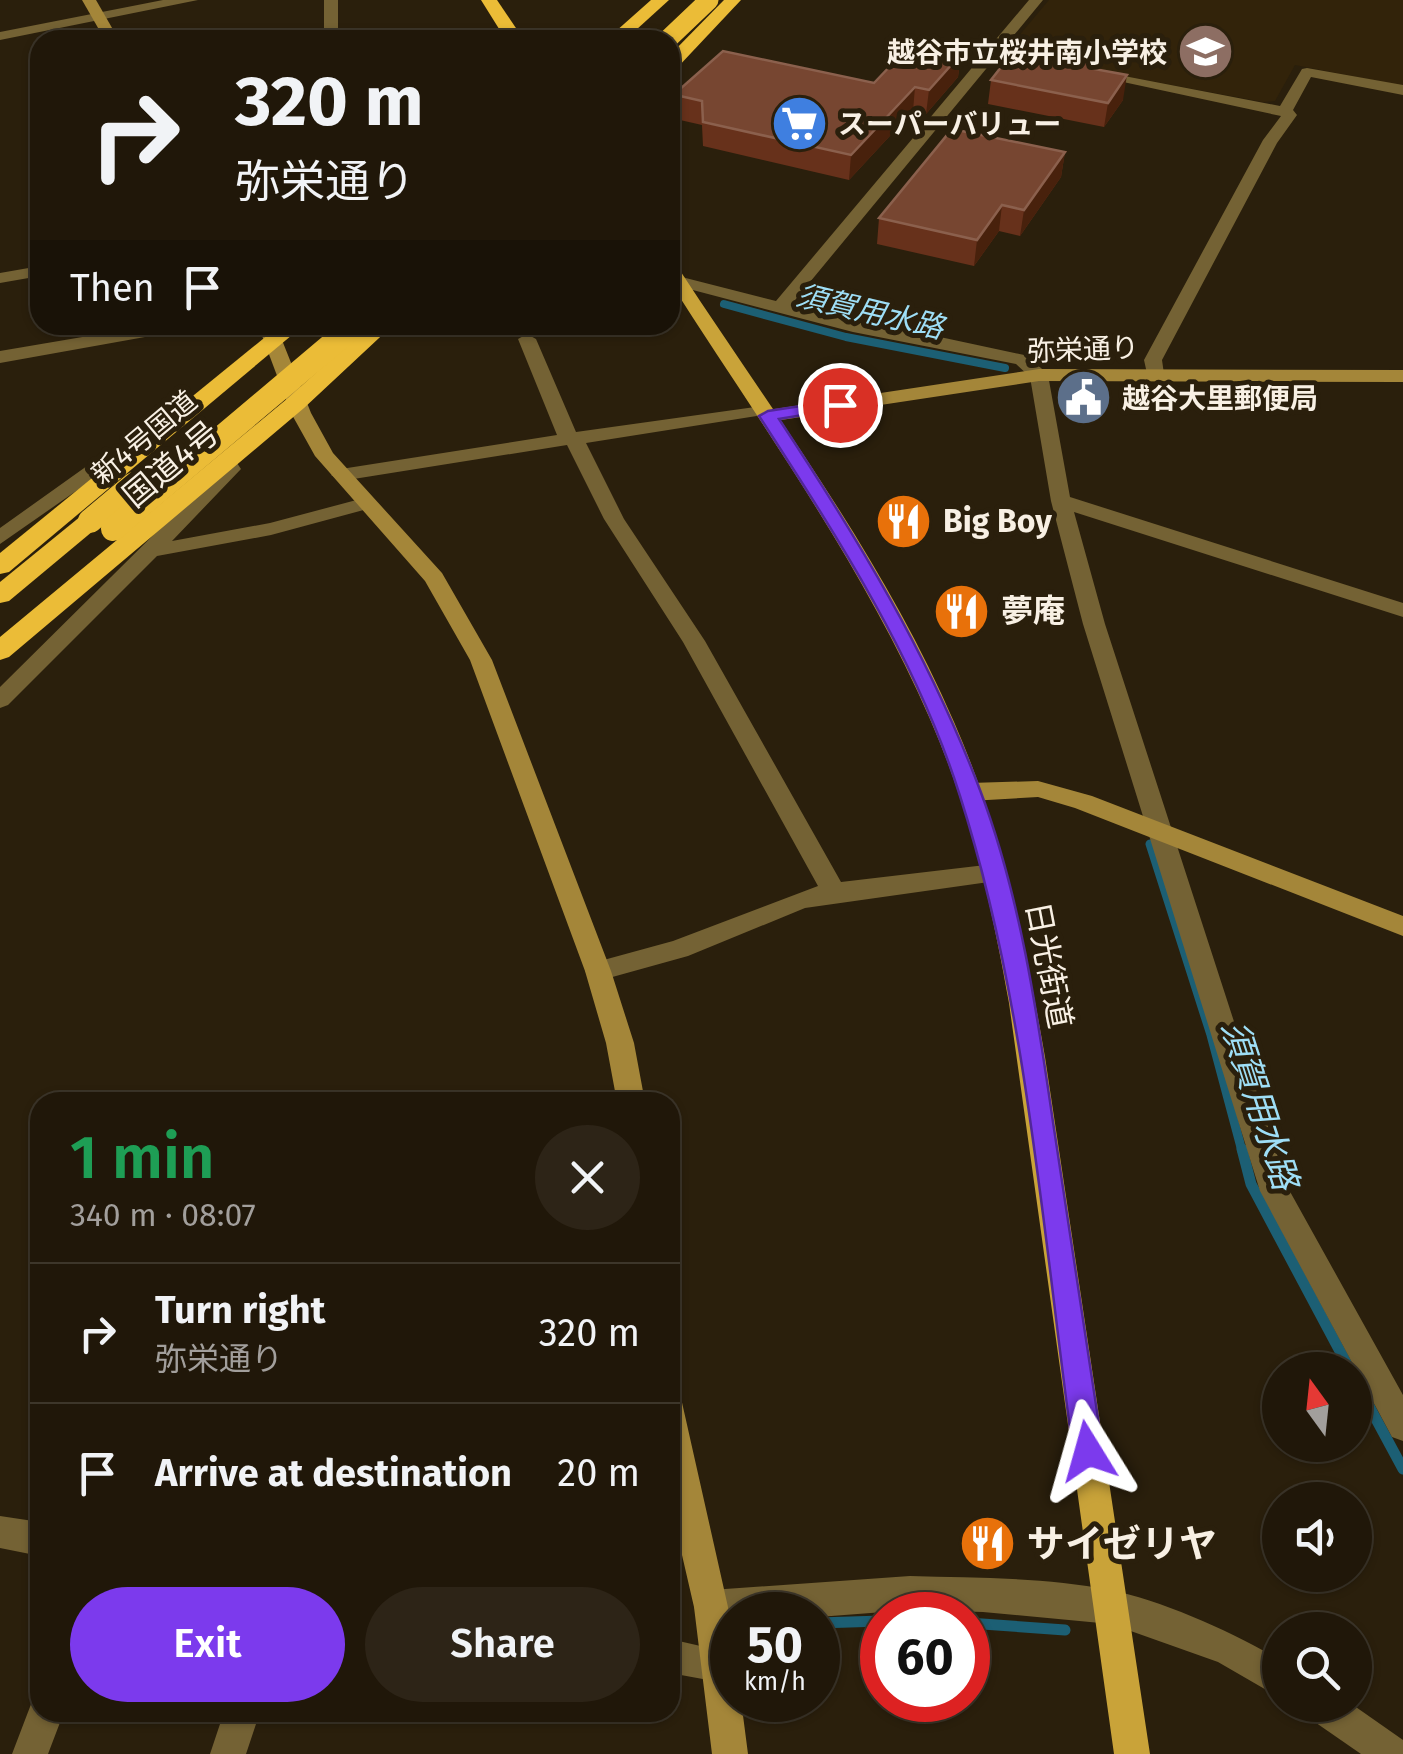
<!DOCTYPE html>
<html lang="en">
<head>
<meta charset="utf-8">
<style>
	:root { --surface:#201709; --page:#2d2417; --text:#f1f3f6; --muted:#a29f9c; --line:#3d362a; --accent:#7c3aed }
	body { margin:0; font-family:"Fira Sans","Noto Sans JP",sans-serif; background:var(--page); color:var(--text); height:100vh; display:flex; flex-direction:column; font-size:38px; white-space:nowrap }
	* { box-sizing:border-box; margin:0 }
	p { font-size:32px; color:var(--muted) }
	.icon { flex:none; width:55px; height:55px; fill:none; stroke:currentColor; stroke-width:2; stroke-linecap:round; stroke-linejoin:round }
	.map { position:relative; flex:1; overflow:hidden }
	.side { position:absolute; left:30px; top:1092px; width:650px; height:630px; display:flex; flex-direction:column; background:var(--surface); border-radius:30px; box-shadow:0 2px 8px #0004,0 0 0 2px var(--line) }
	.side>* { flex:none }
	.hud { position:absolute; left:30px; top:30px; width:650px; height:305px; border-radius:30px; box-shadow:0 2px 8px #0004,0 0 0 2px var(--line); background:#201709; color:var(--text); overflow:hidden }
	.needle { width:65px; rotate:345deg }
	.buttons { position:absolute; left:1262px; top:1352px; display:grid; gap:20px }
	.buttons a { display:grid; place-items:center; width:110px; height:110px; border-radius:50%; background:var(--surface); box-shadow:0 2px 8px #0004,0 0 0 2px var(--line); font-size:50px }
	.speed { position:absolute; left:710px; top:1592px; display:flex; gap:20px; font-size:50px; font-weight:700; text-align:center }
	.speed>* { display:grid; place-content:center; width:130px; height:130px; border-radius:50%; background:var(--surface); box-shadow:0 2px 8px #0004,0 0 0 2px var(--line); line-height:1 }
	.speed small { font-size:25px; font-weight:400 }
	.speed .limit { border:15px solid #d22; background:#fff; color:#111 }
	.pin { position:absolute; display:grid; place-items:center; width:85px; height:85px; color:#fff; margin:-42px; border:5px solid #fff; border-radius:50%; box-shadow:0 2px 10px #0007 }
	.me { position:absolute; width:110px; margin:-55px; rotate:352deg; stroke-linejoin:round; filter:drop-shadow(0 0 8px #0008) }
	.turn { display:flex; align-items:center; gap:35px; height:210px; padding:0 40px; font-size:45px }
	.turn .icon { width:130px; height:130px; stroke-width:2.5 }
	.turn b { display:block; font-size:70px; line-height:85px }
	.then { display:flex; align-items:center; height:95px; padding:0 40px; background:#0003; gap:20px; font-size:38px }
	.round { display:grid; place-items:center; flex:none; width:105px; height:105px; border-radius:52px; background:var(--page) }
	.overview { display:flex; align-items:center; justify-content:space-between; height:170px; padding:0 40px }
	h1 { font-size:60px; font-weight:600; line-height:75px; color:#1e9e55 }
	.button { display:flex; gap:20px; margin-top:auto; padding:20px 40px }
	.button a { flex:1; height:115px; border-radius:60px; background:var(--accent); color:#fff; font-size:40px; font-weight:600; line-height:115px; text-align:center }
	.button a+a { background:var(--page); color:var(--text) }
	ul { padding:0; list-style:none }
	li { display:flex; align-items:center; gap:30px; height:140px; padding:0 40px; border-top:2px solid var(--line) }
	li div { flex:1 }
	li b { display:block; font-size:38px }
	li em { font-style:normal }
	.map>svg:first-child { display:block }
</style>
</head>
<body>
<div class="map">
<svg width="1403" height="1754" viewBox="0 0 1403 1754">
	<rect width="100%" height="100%" fill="#2a1f0c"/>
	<!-- built -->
	<polygon fill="#32230a" points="1049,0 1403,0 1403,86 1295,65 1275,101 1263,102 1011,55 1007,50"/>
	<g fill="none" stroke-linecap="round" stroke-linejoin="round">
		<!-- stream-far2 -->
		<polyline stroke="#1c5f74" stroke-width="8" points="724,304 846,337 1005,368"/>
		<!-- stream-far1 -->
		<polyline stroke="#1c5f74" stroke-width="9" points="1150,844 1211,1035 1242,1151"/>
		<!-- stream -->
		<g stroke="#1c5f74" stroke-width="11">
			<polyline points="1242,1149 1251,1184 1350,1370"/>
			<polyline points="1355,1380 1403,1469"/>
			<polyline points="818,1623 882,1621"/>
			<polyline points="968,1623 1065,1630"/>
		</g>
		<!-- street -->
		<g fill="#746234" fill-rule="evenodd">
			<polygon points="163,0 198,0 0,40 0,32"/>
			<rect x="324" y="0" width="14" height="40"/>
			<polygon points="1029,0 1043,0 791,305 1029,356 1048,375 1070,497 1403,603 1403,617 1074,512 1105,624 1288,1188 1403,1395 1403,1441 1392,1437 1260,1191 1083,624 1051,501 1030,377 1016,364 853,332 670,284 670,274 776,301"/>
			<polygon points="1307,68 1403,85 1403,95 1311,77 1293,110 1297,115 1277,143 1162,360 1164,374 1162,378 1148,378 1144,360 1263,140 1281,116 1086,74 1093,70 1280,106 1302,69"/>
			<polygon points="40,266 40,276 0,283 0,273"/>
			<polygon points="153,325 193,325 184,330 0,363 0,351"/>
			<polygon points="527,334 536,339 576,432 770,405 770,413 763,415 586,443 624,519 705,641 841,882 994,864 1003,866 1006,873 1003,880 805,908 688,956 598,981 589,978 585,971 589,964 673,941 818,886 683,642 604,519 567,445 341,481 331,475 341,469 557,435 518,339"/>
			<polygon points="147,441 154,443 154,451 122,459 0,544 0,528 108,451"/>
			<polygon points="226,455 233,457 241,469 172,541 270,523 364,498 374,504 371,508 271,535 157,556 8,705 0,708 0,687 221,468 216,461"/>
			<polygon points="0,1516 40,1522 40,1556 0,1548"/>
			<path d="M910,1576c65,2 135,1 200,14 51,10 125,43 170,70v38l-62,-36 -107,-38 -128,-12 -73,-2 -92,7 -86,-2v8l-21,1 -12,-5 -5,-12 5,-12 12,-5z"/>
			<polygon points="670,1639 731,1653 731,1677 719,1682 670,1673"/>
			<polygon points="40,1697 40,1712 64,1712 48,1754 12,1754 33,1699"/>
			<polygon points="1304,1705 1353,1705 1403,1740 1403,1754 1361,1754 1309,1718"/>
			<polygon points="224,1712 260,1712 246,1754 210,1754"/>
		</g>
		<!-- secondary -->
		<g fill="#a48639" fill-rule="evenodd">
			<polygon points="82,0 96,0 119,40 105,40"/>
			<polygon points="258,325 276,325 311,413 333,453 442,573 492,660 611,971 634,1043 645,1102 617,1102 606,1043 585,971 470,660 425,581 315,456 291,413"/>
			<polygon points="1039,369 1403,370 1403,382 1039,381 768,422 758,416 768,410"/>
			<polygon points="1038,781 1092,796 1403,916 1403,936 1075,808 1038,797 970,801 958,792 970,783"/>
			<polygon points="670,1394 681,1398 728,1607 732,1700 741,1700 748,1754 712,1754 694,1607 670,1503"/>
		</g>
		<!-- primary -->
		<path fill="#c9a339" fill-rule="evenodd" d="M670,264l9,5c96,147 205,290 275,453 47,107 71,220 91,335l105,697h-36l-105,-751c-17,-97 -39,-193 -79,-284 -68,-156 -169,-294 -260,-437z"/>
		<!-- highway -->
		<g fill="#ebbc37" fill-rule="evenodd">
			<polygon points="481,0 497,0 524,40 506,40"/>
			<polygon points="651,0 669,0 625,40 606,40"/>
			<polygon points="724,0 741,0 676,69 670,70 670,55"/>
			<polygon points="280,325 304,325 9,572 0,574 0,553"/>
			<polygon points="369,325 393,325 304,408 9,657 0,660 0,637 288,398"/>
			<polygon points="90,513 102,521 99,526 9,601 0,603 0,582 81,516"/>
		</g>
		<!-- highway-bridge-far1 -->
		<polyline stroke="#ebbc37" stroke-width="19" points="667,40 709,0"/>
		<!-- highway-bridge -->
		<g stroke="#ebbc37" stroke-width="24">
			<polyline points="90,521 134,484"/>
			<polyline points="113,529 355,325"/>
		</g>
	</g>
	<!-- wall -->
	<g fill="#67311b">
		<polygon points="961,54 958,77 926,114 913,111 849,180 703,146 702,125 680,120 680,89 874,83 913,65"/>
		<polygon points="1100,70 1123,100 1104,127 988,104 991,80"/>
		<polygon points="1065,152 1061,177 1020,236 999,231 974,266 877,244 879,218"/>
	</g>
	<!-- shaded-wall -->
	<g fill="#48210c">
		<polygon points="961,54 958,77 926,114 929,90"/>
		<polygon points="1127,75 1123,100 1104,127 1108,103"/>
		<polygon points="915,87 913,111 849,180 851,155"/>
		<polygon points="1065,152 1061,177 1020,236 1024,210"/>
		<polygon points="1002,205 999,231 974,266 977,240"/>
	</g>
	<!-- building -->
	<g fill="#774631" stroke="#8b604d" stroke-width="2.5">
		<polygon points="1020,43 1102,59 1094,69 1127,75 1108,103 991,80"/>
		<polygon points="929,48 961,54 929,90 915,87 851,155 703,122 702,101 680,96 680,89 723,51 874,83 894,62 913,65"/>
		<polygon points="952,129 1065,152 1024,210 1002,205 977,240 879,218"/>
	</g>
	<!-- route -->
	<path fill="#7c3aed" stroke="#51269a" stroke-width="2.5" d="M840,400l8,5 -2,3 -67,11c79,120 150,236 201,371 40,105 57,222 73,332 17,110 33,219 50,329l-5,10 -10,4 -10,-4 -5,-10c-30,-217 -46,-446 -113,-655 -43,-137 -124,-261 -201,-380l9,-5z"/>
	<!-- icons -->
	<defs>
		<symbol id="school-disc" viewBox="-11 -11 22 22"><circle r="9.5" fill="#8d6e63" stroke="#2a1f0c"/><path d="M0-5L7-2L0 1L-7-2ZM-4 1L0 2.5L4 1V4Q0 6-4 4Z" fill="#fff"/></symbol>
		<symbol id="supermarket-disc" viewBox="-11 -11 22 22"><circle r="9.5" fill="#3f7fe0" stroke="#2a1f0c"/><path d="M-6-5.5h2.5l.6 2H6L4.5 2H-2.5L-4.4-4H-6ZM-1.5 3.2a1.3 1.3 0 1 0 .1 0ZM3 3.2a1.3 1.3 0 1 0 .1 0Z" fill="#fff"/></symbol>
		<symbol id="civic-disc" viewBox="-11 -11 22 22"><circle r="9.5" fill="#5c6f8a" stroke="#2a1f0c"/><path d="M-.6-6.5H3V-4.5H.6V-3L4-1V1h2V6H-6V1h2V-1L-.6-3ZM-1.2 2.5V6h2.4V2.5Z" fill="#fff"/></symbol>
		<symbol id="restaurant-disc" viewBox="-11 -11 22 22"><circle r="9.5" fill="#e8710a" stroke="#2a1f0c"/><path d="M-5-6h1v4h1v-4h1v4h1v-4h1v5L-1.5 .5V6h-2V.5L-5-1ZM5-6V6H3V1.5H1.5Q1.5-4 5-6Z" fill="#fff"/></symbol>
	</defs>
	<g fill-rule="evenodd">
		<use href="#school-disc" x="1174" y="20" width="63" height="63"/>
		<use href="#supermarket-disc" x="768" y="92" width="63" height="63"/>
		<use href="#civic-disc" x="1052" y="366" width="63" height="63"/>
		<use href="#restaurant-disc" x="872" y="490" width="63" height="63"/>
		<use href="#restaurant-disc" x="930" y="580" width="63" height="63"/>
		<use href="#restaurant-disc" x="956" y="1512" width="63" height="63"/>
	</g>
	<g text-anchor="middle" stroke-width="10" stroke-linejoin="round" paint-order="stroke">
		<!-- far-poi labels -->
		<g font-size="28" font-weight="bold" fill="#f8f0e4" stroke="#2a1f0c" text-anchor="start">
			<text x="1167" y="62" text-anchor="end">越谷市立桜井南小学校</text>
			<text x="838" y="134">スーパーバリュー</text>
			<text x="1122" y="408">越谷大里郵便局</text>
		</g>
		<!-- far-street labels -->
		<g font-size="28" fill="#f8f0e4" stroke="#2a1f0c">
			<text transform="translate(1083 349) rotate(-2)" y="10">弥栄通り</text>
			<text transform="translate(144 437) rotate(-40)" y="10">新4号国道</text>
		</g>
		<!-- far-water labels -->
		<g font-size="30" font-style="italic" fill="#9edef6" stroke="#2a1f0c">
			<text transform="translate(870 312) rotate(13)" y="10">須賀用水路</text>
		</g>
		<!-- street labels -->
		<g font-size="32" fill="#f8f0e4" stroke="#2a1f0c">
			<text transform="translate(171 464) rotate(-40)" y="11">国道4号</text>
			<text transform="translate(1049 965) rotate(79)" y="11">日光街道</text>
		</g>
		<!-- poi labels -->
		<g font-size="32" font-weight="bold" fill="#f8f0e4" stroke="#2a1f0c" text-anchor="start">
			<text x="943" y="532">Big Boy</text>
			<text x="1001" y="622">夢庵</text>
		</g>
		<!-- water labels -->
		<g font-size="35" font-style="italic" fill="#9edef6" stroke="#2a1f0c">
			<text transform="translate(1260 1105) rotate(72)" y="12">須賀用水路</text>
		</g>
		<!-- near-poi labels -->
		<g font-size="38" font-weight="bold" fill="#f8f0e4" stroke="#2a1f0c" text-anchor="start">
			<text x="1027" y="1557">サイゼリヤ</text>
		</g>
	</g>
</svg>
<div class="buttons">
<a><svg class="needle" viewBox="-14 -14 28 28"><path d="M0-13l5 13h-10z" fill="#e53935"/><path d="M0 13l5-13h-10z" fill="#a29f9c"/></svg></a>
<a><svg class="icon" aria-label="sound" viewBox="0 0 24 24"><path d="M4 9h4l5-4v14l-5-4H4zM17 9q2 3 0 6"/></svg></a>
<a><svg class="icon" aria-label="search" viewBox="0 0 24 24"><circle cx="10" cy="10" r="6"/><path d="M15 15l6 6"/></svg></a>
</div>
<div class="speed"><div>50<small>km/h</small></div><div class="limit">60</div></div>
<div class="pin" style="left:840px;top:405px;background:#d93025"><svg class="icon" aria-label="arrive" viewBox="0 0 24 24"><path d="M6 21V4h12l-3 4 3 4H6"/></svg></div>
<svg class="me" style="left:1088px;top:1451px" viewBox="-20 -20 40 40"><path d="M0-17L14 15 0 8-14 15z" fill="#7c3aed" stroke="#fff" stroke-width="4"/></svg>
<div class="hud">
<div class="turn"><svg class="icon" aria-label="right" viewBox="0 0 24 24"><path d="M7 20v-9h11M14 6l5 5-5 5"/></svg><div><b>320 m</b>弥栄通り</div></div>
<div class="then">Then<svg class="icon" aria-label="arrive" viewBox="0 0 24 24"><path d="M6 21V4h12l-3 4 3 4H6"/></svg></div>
</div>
<section class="side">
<div class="overview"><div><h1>1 min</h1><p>340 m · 08:07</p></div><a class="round"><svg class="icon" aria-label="close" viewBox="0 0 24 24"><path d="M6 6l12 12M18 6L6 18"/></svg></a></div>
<ul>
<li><svg class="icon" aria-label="right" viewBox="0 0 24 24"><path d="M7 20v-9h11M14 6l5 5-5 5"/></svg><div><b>Turn right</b><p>弥栄通り</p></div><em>320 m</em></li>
<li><svg class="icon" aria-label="arrive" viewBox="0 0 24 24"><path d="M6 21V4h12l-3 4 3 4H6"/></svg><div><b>Arrive at destination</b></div><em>20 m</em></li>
</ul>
<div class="button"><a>Exit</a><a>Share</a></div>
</section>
</div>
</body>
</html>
